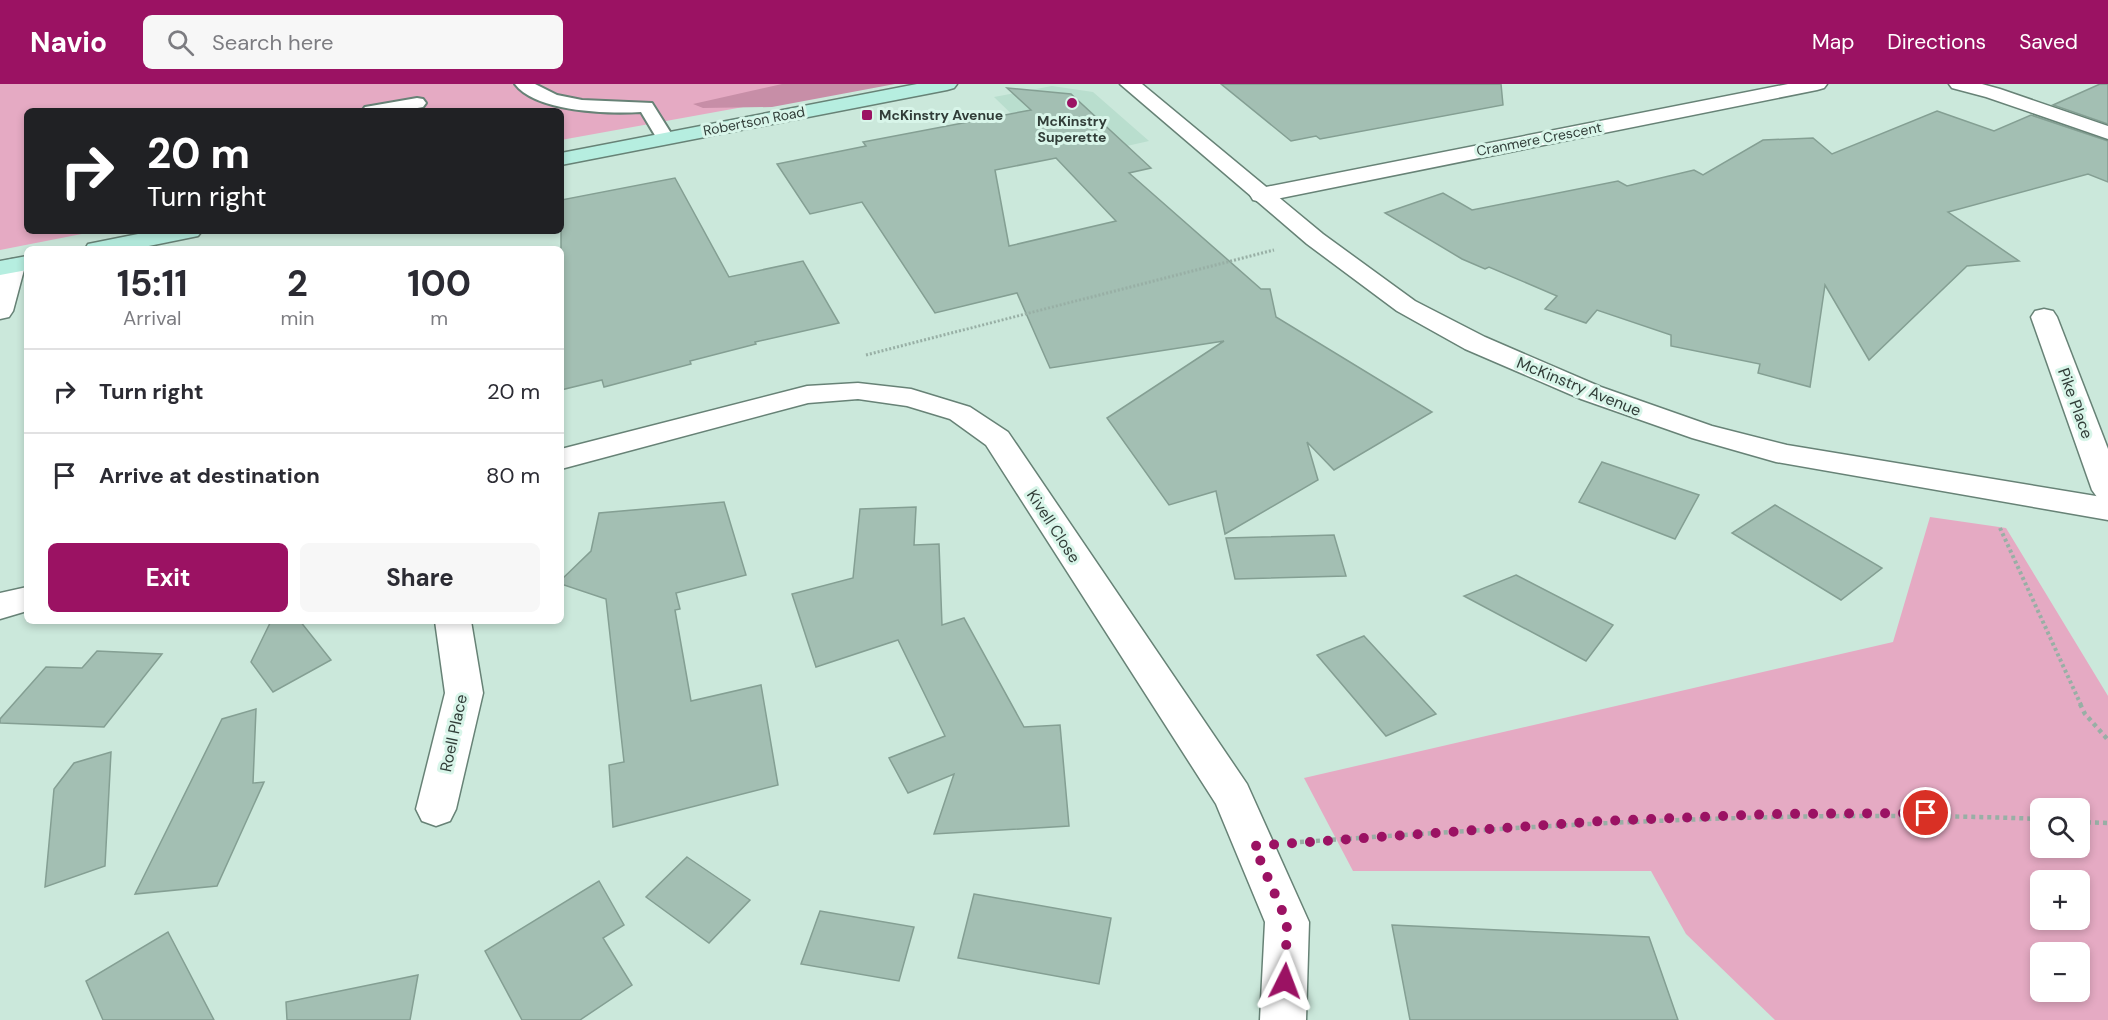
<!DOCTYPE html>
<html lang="en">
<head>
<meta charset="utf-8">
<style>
	:root { --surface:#fff; --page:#f7f7f7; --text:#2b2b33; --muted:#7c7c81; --line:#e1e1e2; --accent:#9b1263 }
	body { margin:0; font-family:"DM Sans",sans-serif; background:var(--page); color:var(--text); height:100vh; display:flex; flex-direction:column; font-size:22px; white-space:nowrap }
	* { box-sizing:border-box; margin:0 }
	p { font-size:20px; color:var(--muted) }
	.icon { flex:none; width:33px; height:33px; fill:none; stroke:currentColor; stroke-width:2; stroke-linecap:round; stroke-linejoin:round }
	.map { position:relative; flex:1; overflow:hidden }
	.details { position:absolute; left:24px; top:162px; width:540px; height:378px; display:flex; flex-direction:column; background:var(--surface); border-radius:9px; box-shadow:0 3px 9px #0003 }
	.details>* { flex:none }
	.banner { position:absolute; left:24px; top:24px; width:540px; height:126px; border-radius:9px; box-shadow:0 3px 9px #0003; background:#202124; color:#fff; overflow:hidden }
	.buttons { position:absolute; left:2030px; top:714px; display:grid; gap:12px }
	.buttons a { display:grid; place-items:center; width:60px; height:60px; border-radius:9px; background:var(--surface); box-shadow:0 3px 9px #0003; font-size:30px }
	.pin { position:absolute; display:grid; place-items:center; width:51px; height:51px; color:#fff; margin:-26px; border:3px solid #fff; border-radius:50%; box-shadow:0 2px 6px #0007 }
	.me { position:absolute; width:66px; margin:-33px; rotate:3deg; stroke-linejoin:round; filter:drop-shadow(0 0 4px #0008) }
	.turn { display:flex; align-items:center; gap:21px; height:126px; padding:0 24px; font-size:27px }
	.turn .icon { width:78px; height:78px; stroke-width:2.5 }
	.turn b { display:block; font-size:42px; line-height:51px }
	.eta { display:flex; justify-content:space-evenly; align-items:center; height:102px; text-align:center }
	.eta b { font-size:36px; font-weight:700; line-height:42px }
	.primary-button { display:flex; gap:12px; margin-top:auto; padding:12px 24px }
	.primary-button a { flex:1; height:69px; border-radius:9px; background:var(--accent); color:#fff; font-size:24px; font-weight:700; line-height:69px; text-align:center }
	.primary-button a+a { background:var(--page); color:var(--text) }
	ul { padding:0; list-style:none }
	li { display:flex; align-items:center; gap:18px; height:84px; padding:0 24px; border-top:2px solid var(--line) }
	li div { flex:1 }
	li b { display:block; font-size:22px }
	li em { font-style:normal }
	header { display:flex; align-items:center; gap:36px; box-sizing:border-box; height:84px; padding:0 30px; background:var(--accent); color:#fff }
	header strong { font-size:28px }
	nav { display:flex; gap:33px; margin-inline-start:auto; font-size:21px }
	.search { width:420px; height:54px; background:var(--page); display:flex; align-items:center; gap:15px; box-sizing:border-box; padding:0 21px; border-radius:9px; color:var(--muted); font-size:22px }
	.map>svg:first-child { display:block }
</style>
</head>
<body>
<header>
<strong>Navio</strong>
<div class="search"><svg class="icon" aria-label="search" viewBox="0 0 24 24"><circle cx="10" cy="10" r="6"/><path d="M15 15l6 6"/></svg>Search here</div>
<nav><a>Map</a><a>Directions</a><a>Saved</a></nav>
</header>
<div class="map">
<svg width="2108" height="936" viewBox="0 0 2108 936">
	<rect width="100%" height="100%" fill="#cbe8db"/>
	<!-- built -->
	<polygon fill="#b9dece" points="1052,2 1093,8 1149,57 1060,77 994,13"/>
	<!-- green -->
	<g fill="#e5aac3" fill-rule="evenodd">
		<polygon points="0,0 870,0 561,56 561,27 27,27 27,147 97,147 0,166"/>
		<path d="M1930,433l76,11 102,168v324h-333l-89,-86 -35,-63h-298l-49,-93 589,-136zM2040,724h39v40h-39zM2040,796h39v40h-39zM2040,868h39v40h-39z"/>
	</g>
	<!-- forest -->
	<polygon fill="#c78ea7" points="782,0 895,0 772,23 703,24 693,20"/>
	<!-- building -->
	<g fill="#a3bfb3" stroke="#849f93" stroke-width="1.5" fill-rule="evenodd">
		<polygon points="1221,0 1501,0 1503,21 1320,55 1316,52 1291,57"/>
		<polygon points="2100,0 2108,0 2108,40 2053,21"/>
		<path d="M1007,4l64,6 80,74 -22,5 132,116h9l6,28 156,95 -98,58 -27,-28 11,38 -93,54 -9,-43 -47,14 -62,-87 117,-77 -174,27 -33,-75 -82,20 -73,-111 -52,12 -33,-50 89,-18 -3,-4 168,-32zM1056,74l60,63 -107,25 -14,-76z"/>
		<polygon points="1937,27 1994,47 2031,31 2108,57 2108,98 2088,90 1948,128 2019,177 1967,182 1869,276 1825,201 1810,303 1758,289 1760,280 1671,262 1671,251 1597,226 1586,239 1545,225 1557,212 1489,183 1485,185 1462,175 1385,129 1443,109 1472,126 1618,97 1627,102 1694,86 1703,91 1763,56 1813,54 1832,70"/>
		<polygon points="675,94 729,193 803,177 839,239 755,258 756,260 690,277 691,280 604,303 602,296 561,306 561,116"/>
		<polygon points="1602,378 1699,411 1675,455 1579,418"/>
		<polygon points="724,418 746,491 676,509 680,525 675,526 691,617 761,601 778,701 613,743 609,681 624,678 606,515 561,500 561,496 591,467 599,429"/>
		<polygon points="1775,421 1882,484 1841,516 1732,449"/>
		<polygon points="916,423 914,461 939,460 942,541 964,534 1024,643 1060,641 1069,742 934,750 954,690 908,709 889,674 945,652 898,556 816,583 792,510 853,494 860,425"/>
		<polygon points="1334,451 1346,492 1235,495 1226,454"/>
		<polygon points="1516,491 1613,541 1586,577 1464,512"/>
		<polygon points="271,537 300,537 331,576 273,608 251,578"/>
		<polygon points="1364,552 1436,630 1386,652 1317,571"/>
		<polygon points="97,567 162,570 104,643 0,639 0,635 46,583 82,584"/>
		<polygon points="256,625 253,699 264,698 217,802 135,810 222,635"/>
		<polygon points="111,668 105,782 45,803 54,705 74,679"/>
		<polygon points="687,773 750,816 709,859 646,813"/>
		<polygon points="599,797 624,841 603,854 632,901 580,936 522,936 485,867"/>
		<polygon points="974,810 1111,834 1099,900 958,874"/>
		<polygon points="820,827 914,843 899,897 801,880"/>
		<polygon points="1392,841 1649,853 1678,936 1410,936"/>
		<polygon points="168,848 214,936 103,936 86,897"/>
		<polygon points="418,891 410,936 287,936 286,918"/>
	</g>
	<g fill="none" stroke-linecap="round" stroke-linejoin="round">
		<defs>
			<g id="service">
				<path d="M515,0h20l22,11 25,5 70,3 22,35 -3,4h-12l-18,-30c-33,2 -105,0 -126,-28z"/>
				<polygon points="417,14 423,15 426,19 423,23 401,27 362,27 365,23 371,22"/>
			</g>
			<g id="minor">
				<polygon points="1788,0 1827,0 1824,4 1817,6 1261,118 1253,116 1250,111 1253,106 1261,104"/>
				<polygon points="1949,0 1982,0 2000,5 2108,42 2108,55 1986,13 1952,4"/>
				<polygon points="13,175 22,177 25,182 13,227 9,233 0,235 0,184 4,177"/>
				<polygon points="2044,225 2053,227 2057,233 2108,365 2108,416 2097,413 2092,406 2031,233 2035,227"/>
				<polygon points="858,299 911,305 970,323 1008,348 1247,700 1309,838 1306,936 1260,936 1265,838 1216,720 986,361 950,335 907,322 858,315 808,319 561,385 561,365 807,302"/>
				<polygon points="27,503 27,527 0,535 0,509"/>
				<polygon points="435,537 471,537 483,609 456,725 450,737 436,742 422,737 416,725 445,609"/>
			</g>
			<polygon id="tertiary" points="1120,0 1142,0 1323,150 1415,217 1485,253 1601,303 1712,342 1787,361 2108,414 2108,436 1776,378 1692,354 1581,315 1465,265 1397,227 1307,160"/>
			<g id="secondary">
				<polygon points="917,0 957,0 954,4 947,6 561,81 561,69"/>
				<polygon points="153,147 202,147 198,152 134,165 85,165 88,160"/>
				<polygon points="27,172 27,186 0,191 0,177"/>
			</g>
		</defs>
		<!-- service casing -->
		<use href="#service" stroke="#678276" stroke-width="4"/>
		<!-- minor casing -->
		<use href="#minor" stroke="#678276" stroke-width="3"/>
		<!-- tertiary casing -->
		<use href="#tertiary" stroke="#678276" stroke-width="3"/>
		<!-- secondary casing -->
		<use href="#secondary" stroke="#678276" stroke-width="3"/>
		<!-- path-far2 -->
		<polyline stroke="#98afa5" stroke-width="3" stroke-dasharray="2 2" stroke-linecap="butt" points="866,271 1274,166"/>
		<!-- path-far1 -->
		<polyline stroke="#98afa5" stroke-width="4" stroke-dasharray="3 3" stroke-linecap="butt" points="2000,444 2081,621"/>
		<!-- path -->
		<g stroke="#98afa5" stroke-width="4.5" stroke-dasharray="4 4" stroke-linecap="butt">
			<polyline points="2080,620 2085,630 2108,656"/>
			<polyline points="2079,738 2108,739"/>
			<path d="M1300,758c247,-17 493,-33 740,-23"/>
		</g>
		<!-- service -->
		<use href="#service" fill="#fff" fill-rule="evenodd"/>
		<!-- minor -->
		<use href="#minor" fill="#fff" fill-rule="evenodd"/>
		<!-- tertiary -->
		<use href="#tertiary" fill="#fff" fill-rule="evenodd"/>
		<!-- secondary -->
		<use href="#secondary" fill="#b6eee0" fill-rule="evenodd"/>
	</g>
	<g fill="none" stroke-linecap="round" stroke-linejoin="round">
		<!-- route -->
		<polyline stroke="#9b1263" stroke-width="10" stroke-dasharray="0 18" points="1285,897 1287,838 1254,762 1602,737 1774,730 1926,729"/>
	</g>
	<!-- markers -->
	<g fill="#9b1263" stroke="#d8f5e9" stroke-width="2">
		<circle cx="1072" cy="19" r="6"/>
		<rect x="861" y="25" width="12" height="12" rx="3"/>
	</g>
	<g text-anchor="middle" stroke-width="6" stroke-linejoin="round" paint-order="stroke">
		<!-- far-poi labels -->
		<g font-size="14" font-weight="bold" fill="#313d38" stroke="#d8f5e9" text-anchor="start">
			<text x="879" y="36">McKinstry Avenue</text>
			<text x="1072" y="42" text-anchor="middle">McKinstry<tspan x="1072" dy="16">Superette</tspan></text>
		</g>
		<!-- far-street labels -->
		<g font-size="14" fill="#313d38" stroke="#d8f5e9">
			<text transform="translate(754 37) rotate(-11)" y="5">Robertson Road</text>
			<text transform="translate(1539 55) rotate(-11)" y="5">Cranmere Crescent</text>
		</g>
		<!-- street labels -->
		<g font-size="16" fill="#313d38" stroke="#d8f5e9">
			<text transform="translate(1579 302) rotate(22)" y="6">McKinstry Avenue</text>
			<text transform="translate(2076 319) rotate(70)" y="6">Pike Place</text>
			<text transform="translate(1054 442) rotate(57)" y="6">Kivell Close</text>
			<text transform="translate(453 649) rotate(-78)" y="6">Roell Place</text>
		</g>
	</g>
</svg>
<div class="buttons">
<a><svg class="icon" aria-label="search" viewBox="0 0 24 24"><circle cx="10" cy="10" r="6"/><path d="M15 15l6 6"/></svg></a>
<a>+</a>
<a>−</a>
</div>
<div class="pin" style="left:1926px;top:729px;background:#d93025"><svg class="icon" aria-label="arrive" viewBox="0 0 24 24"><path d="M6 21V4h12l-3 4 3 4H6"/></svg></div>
<svg class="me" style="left:1285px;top:897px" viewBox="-20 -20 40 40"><path d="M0-17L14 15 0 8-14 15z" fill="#9b1263" stroke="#fff" stroke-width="4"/></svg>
<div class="banner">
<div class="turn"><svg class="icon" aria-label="right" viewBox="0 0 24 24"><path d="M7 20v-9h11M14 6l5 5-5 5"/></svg><div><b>20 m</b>Turn right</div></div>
</div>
<section class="details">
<div class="eta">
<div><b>15:11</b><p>Arrival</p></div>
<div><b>2</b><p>min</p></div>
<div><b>100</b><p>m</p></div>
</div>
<ul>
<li><svg class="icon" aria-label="right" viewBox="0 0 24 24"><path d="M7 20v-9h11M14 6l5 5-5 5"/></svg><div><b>Turn right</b></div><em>20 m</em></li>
<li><svg class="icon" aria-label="arrive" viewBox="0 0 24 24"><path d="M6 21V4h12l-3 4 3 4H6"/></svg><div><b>Arrive at destination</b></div><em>80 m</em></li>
</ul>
<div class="primary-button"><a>Exit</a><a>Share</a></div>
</section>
</div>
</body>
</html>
